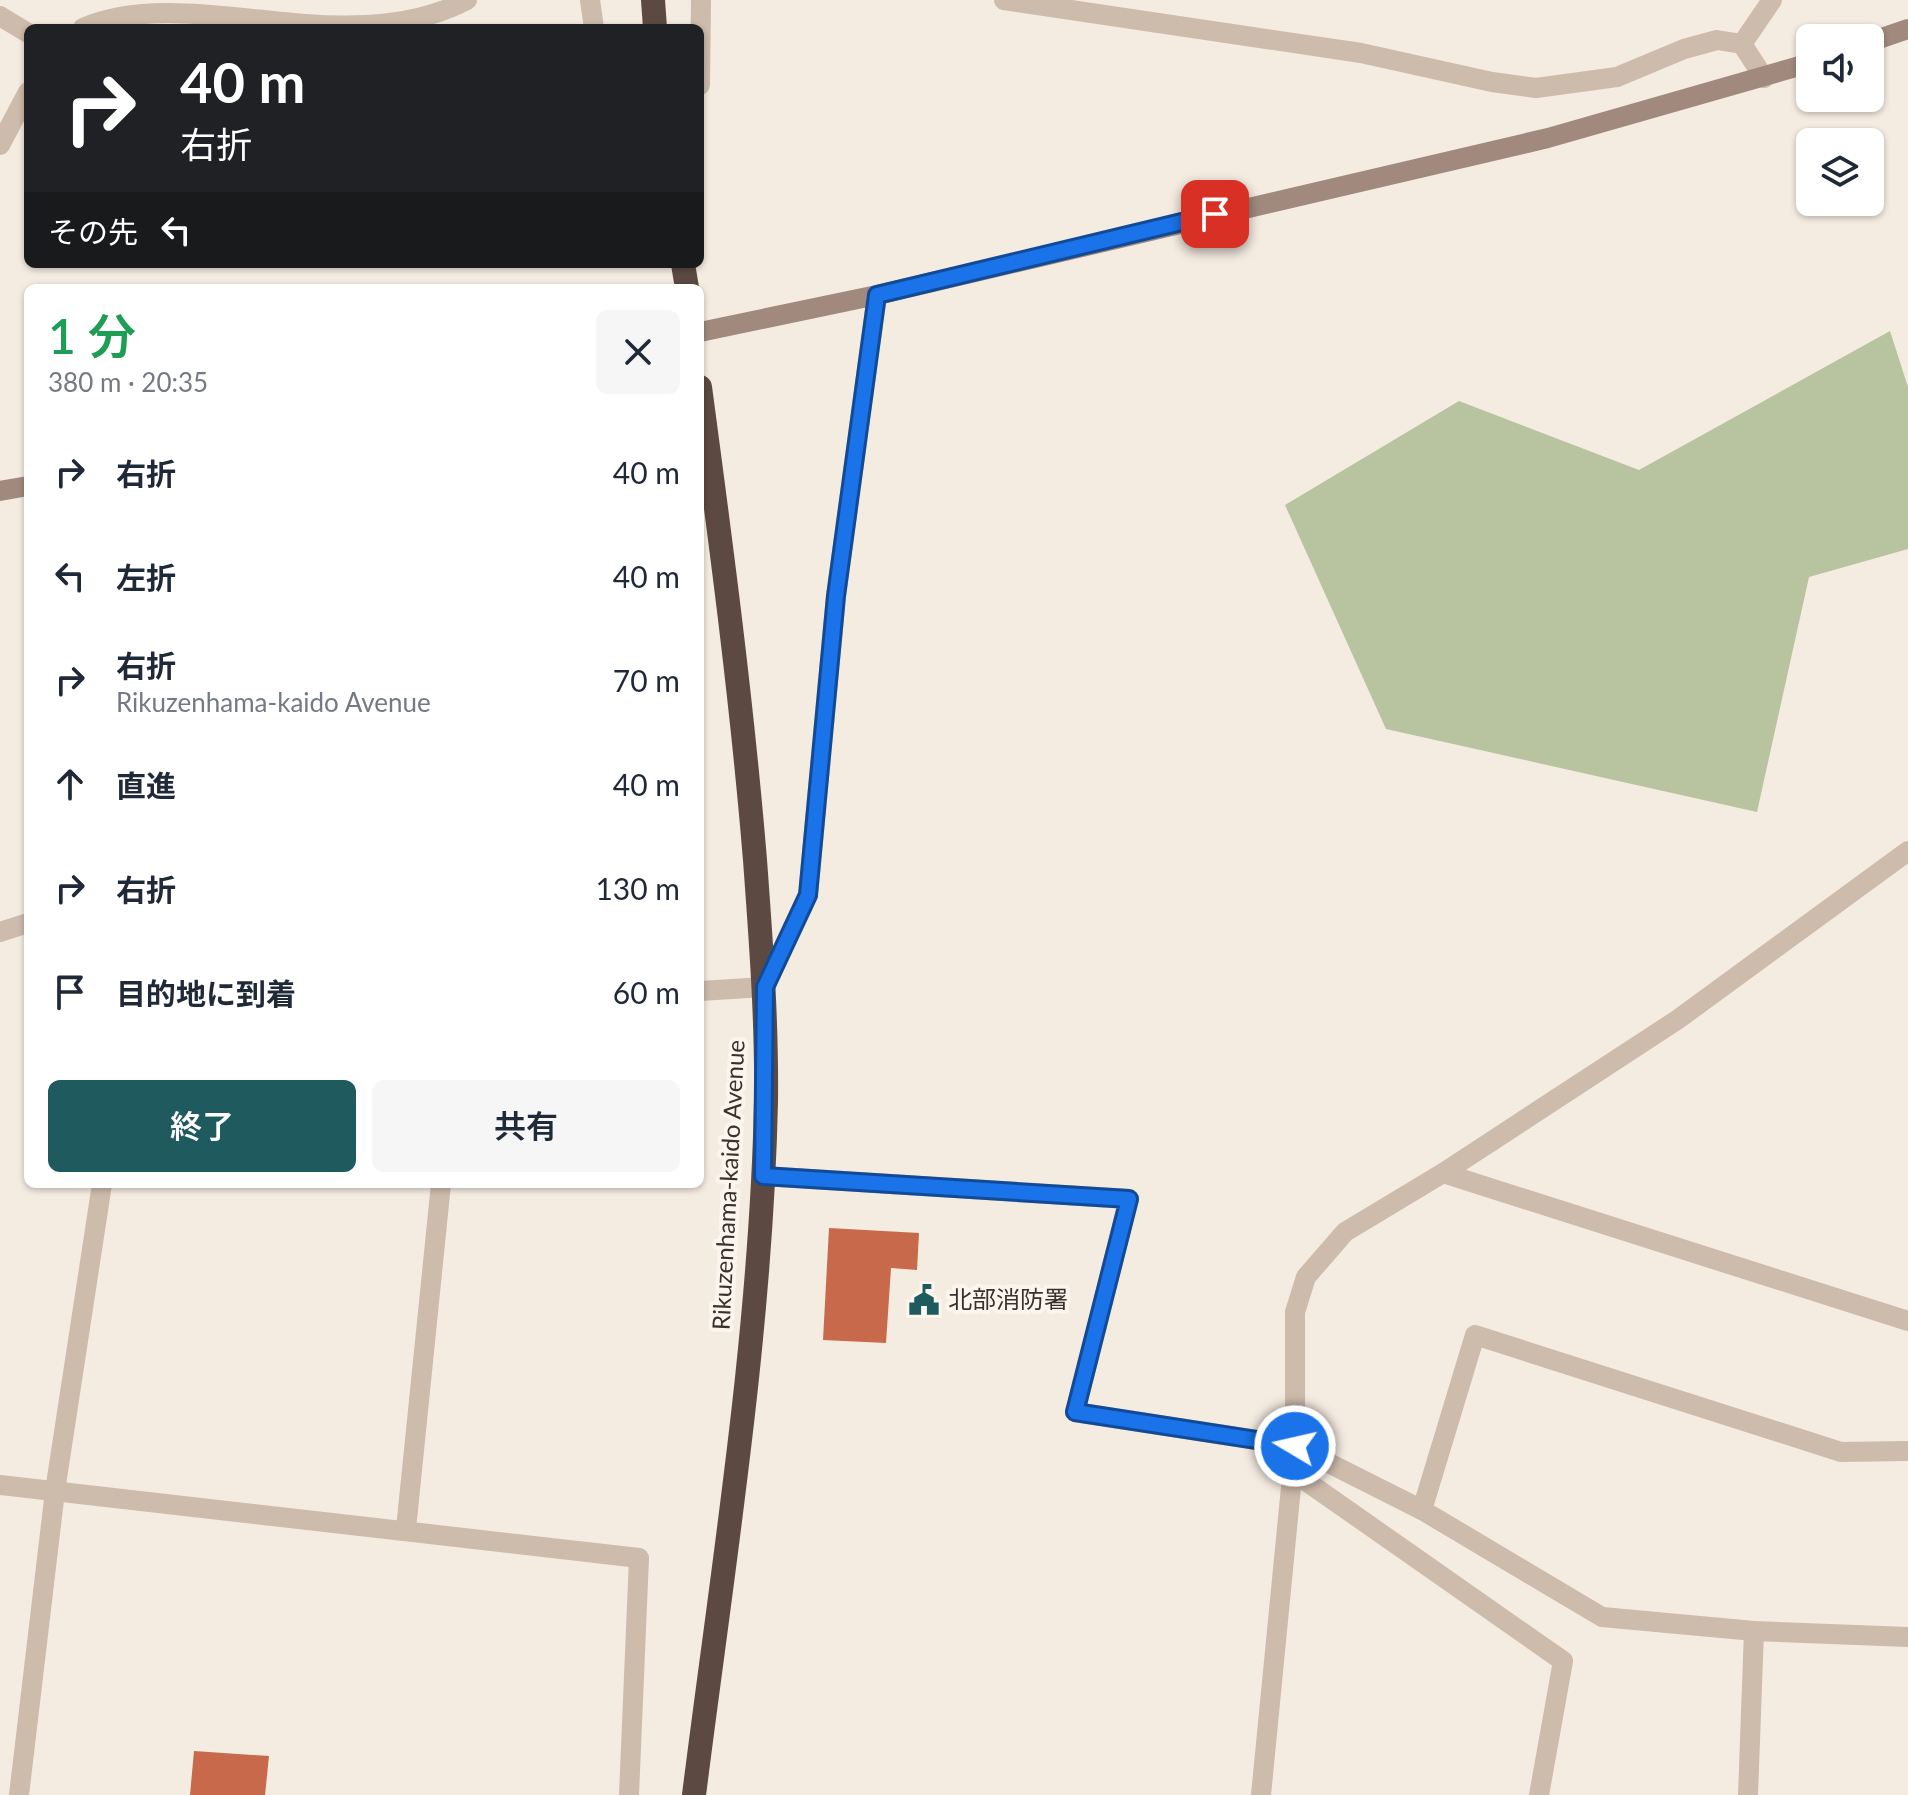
<!DOCTYPE html>
<html lang="ja">
<head>
<meta charset="utf-8">
<style>
	:root { --surface:#fff; --page:#f6f6f7; --text:#1f2937; --muted:#747a83; --accent:#1f5a5e }
	body { margin:0; font-family:Lato,"Noto Sans JP",sans-serif; background:var(--page); color:var(--text); height:100vh; display:flex; flex-direction:column; font-size:30px; white-space:nowrap }
	* { box-sizing:border-box; margin:0 }
	p { font-size:26px; color:var(--muted) }
	.icon { flex:none; width:44px; height:44px; fill:none; stroke:currentColor; stroke-width:2; stroke-linecap:round; stroke-linejoin:round }
	.map { position:relative; flex:1; overflow:hidden }
	.drawer { position:absolute; left:24px; top:284px; width:680px; height:904px; display:flex; flex-direction:column; background:var(--surface); border-radius:12px; box-shadow:0 2px 6px #0004 }
	.drawer>* { flex:none }
	.guide { position:absolute; left:24px; top:24px; width:680px; height:244px; border-radius:12px; box-shadow:0 2px 6px #0004; background:#202124; color:#fff; overflow:hidden }
	.fabs { position:absolute; left:1796px; top:24px; display:grid; gap:16px }
	.fabs a { display:grid; place-items:center; width:88px; height:88px; border-radius:12px; background:var(--surface); box-shadow:0 2px 6px #0004; font-size:40px }
	.pin { position:absolute; display:grid; place-items:center; width:68px; height:68px; color:#fff; margin:-34px; border-radius:16px; box-shadow:0 4px 12px #0006 }
	.me { position:absolute; width:88px; margin:-44px; rotate:279deg; stroke-linejoin:round; filter:drop-shadow(0 0 6px #0008) }
	.turn { display:flex; align-items:center; gap:28px; height:168px; padding:0 24px; font-size:36px }
	.turn .icon { width:104px; height:104px; stroke-width:2.5 }
	.turn b { display:block; font-size:56px; line-height:68px }
	.then { display:flex; align-items:center; height:76px; padding:0 24px; background:#0003; gap:16px; font-size:30px }
	.round { display:grid; place-items:center; flex:none; width:84px; height:84px; border-radius:12px; background:var(--page) }
	.head { display:flex; align-items:center; justify-content:space-between; height:136px; padding:0 24px }
	h1 { font-size:48px; font-weight:600; line-height:60px; color:#1e9e55 }
	.button { display:flex; gap:16px; margin-top:auto; padding:16px 24px }
	.button a { flex:1; height:92px; border-radius:12px; background:var(--accent); color:#fff; font-size:32px; font-weight:600; line-height:92px; text-align:center }
	.button a+a { background:var(--page); color:var(--text) }
	ul { padding:0; list-style:none }
	li { display:flex; align-items:center; gap:24px; height:104px; padding:0 24px }
	li div { flex:1 }
	li b { display:block; font-size:30px }
	li em { font-style:normal }
	.map>svg:first-child { display:block }
</style>
</head>
<body>
<div class="map">
<svg width="1908" height="1795" viewBox="0 0 1908 1795">
	<rect width="100%" height="100%" fill="#f4ebe1"/>
	<!-- green -->
	<polygon fill="#b8c4a0" points="1890,331 1908,387 1908,549 1809,577 1757,812 1386,729 1285,505 1459,401 1639,470"/>
	<!-- building -->
	<g fill="#c8694b">
		<polygon points="829,1228 919,1233 917,1270 891,1268 886,1343 823,1340"/>
		<polygon points="194,1751 269,1756 265,1795 190,1795"/>
	</g>
	<g fill="none" stroke-linecap="round" stroke-linejoin="round">
		<!-- street -->
		<g stroke="#cdbbac" stroke-width="20">
			<polyline points="590,0 594,28"/>
			<polyline points="1004,0 1361,53 1492,82 1536,88 1617,77 1684,49 1717,40 1742,44 1764,78"/>
			<polyline points="0,16 28,33"/>
			<path d="M83,28c64,-28 152,-9 222,-4 54,4 113,2 162,-24"/>
			<polyline points="1742,44 1772,0"/>
			<polyline points="700,85 701,0"/>
			<polyline points="0,145 28,92"/>
			<polyline points="0,932 28,923"/>
			<polyline points="700,991 765,987 808,895 836,596 877,295"/>
			<polyline points="1443,1173 1908,1321"/>
			<polyline points="763,1176 1129,1199 1075,1412 1295,1446 1422,1510 1602,1617 1754,1631 1908,1637"/>
			<polyline points="1293,1472 1563,1661 1539,1795"/>
			<polyline points="0,1485 639,1558 629,1795"/>
			<polyline points="1422,1510 1475,1335 1841,1452 1908,1451"/>
			<polyline points="406,1529 441,1184"/>
			<polyline points="19,1795 55,1491 102,1184"/>
			<polyline points="1261,1795 1295,1446 1295,1312 1306,1277 1345,1232 1443,1173 1677,1020 1908,851"/>
			<polyline points="1748,1795 1754,1631"/>
		</g>
		<!-- secondary -->
		<g stroke="#a18a7d" stroke-width="20">
			<polyline points="1870,42 1908,29"/>
			<polyline points="700,332 877,295 1548,138 1810,63"/>
			<polyline points="0,491 28,486"/>
		</g>
		<!-- highway -->
		<g stroke="#5c4a42" stroke-width="24">
			<polyline points="653,0 655,28"/>
			<polyline points="683,264 687,288"/>
			<path d="M694,1795c29,-230 67,-462 72,-693 1,-81 -5,-161 -11,-242 -13,-158 -34,-316 -55,-473"/>
		</g>
	</g>
	<g fill="none" stroke-linecap="round" stroke-linejoin="round">
		<defs>
			<polyline id="route" points="1215,214 877,295 836,596 808,895 765,987 763,1176 1129,1199 1075,1412 1295,1446"/>
		</defs>
		<!-- route casing -->
		<use href="#route" stroke="#114b97" stroke-width="20"/>
		<!-- route -->
		<use href="#route" stroke="#1a73e8" stroke-width="14"/>
	</g>
	<!-- icons -->
	<defs>
		<symbol id="civic-bare" viewBox="-9 -9 18 18"><path d="M-.6-6.5H3V-4.5H.6V-3L4-1V1h2V6H-6V1h2V-1L-.6-3ZM-1.2 2.5V6h2.4V2.5Z" fill="#1f5a5e" stroke="#fbf5ee" stroke-width="2.5" paint-order="stroke"/></symbol>
	</defs>
	<g fill-rule="evenodd">
		<use href="#civic-bare" x="902" y="1278" width="44" height="44"/>
	</g>
	<g text-anchor="middle" stroke-width="8" stroke-linejoin="round" paint-order="stroke">
		<!-- street labels -->
		<g font-size="24" fill="#3b302b" stroke="#fbf5ee">
			<text transform="translate(729 1185) rotate(-87)" y="8">Rikuzenhama-kaido Avenue</text>
		</g>
		<!-- poi labels -->
		<g font-size="24" fill="#3b302b" stroke="#fbf5ee" text-anchor="start">
			<text x="948" y="1308">北部消防署</text>
		</g>
	</g>
</svg>
<div class="fabs">
<a><svg class="icon" aria-label="sound" viewBox="0 0 24 24"><path d="M4 9h4l5-4v14l-5-4H4zM17 9q2 3 0 6"/></svg></a>
<a><svg class="icon" aria-label="layers" viewBox="0 0 24 24"><path d="M12 4l9 5-9 5-9-5zM3 14l9 5 9-5"/></svg></a>
</div>
<div class="pin" style="left:1215px;top:214px;background:#d93025"><svg class="icon" aria-label="arrive" viewBox="0 0 24 24"><path d="M6 21V4h12l-3 4 3 4H6"/></svg></div>
<svg class="me" style="left:1295px;top:1446px" viewBox="-20 -20 40 40"><circle r="17" fill="#1a73e8" stroke="#fff" stroke-width="3"/><path d="M0-11L8 9 0 5-8 9z" fill="#fff"/></svg>
<div class="guide">
<div class="turn"><svg class="icon" aria-label="right" viewBox="0 0 24 24"><path d="M7 20v-9h11M14 6l5 5-5 5"/></svg><div><b>40 m</b>右折</div></div>
<div class="then">その先<svg class="icon" aria-label="left" viewBox="0 0 24 24"><path d="M17 20v-9H6M10 6l-5 5 5 5"/></svg></div>
</div>
<section class="drawer">
<div class="head"><div><h1>1 分</h1><p>380 m · 20:35</p></div><a class="round"><svg class="icon" aria-label="close" viewBox="0 0 24 24"><path d="M6 6l12 12M18 6L6 18"/></svg></a></div>
<ul>
<li><svg class="icon" aria-label="right" viewBox="0 0 24 24"><path d="M7 20v-9h11M14 6l5 5-5 5"/></svg><div><b>右折</b></div><em>40 m</em></li>
<li><svg class="icon" aria-label="left" viewBox="0 0 24 24"><path d="M17 20v-9H6M10 6l-5 5 5 5"/></svg><div><b>左折</b></div><em>40 m</em></li>
<li><svg class="icon" aria-label="right" viewBox="0 0 24 24"><path d="M7 20v-9h11M14 6l5 5-5 5"/></svg><div><b>右折</b><p>Rikuzenhama-kaido Avenue</p></div><em>70 m</em></li>
<li><svg class="icon" aria-label="ahead" viewBox="0 0 24 24"><path d="M12 20V5M6 11l6-6 6 6"/></svg><div><b>直進</b></div><em>40 m</em></li>
<li><svg class="icon" aria-label="right" viewBox="0 0 24 24"><path d="M7 20v-9h11M14 6l5 5-5 5"/></svg><div><b>右折</b></div><em>130 m</em></li>
<li><svg class="icon" aria-label="arrive" viewBox="0 0 24 24"><path d="M6 21V4h12l-3 4 3 4H6"/></svg><div><b>目的地に到着</b></div><em>60 m</em></li>
</ul>
<div class="button"><a>終了</a><a>共有</a></div>
</section>
</div>
</body>
</html>
